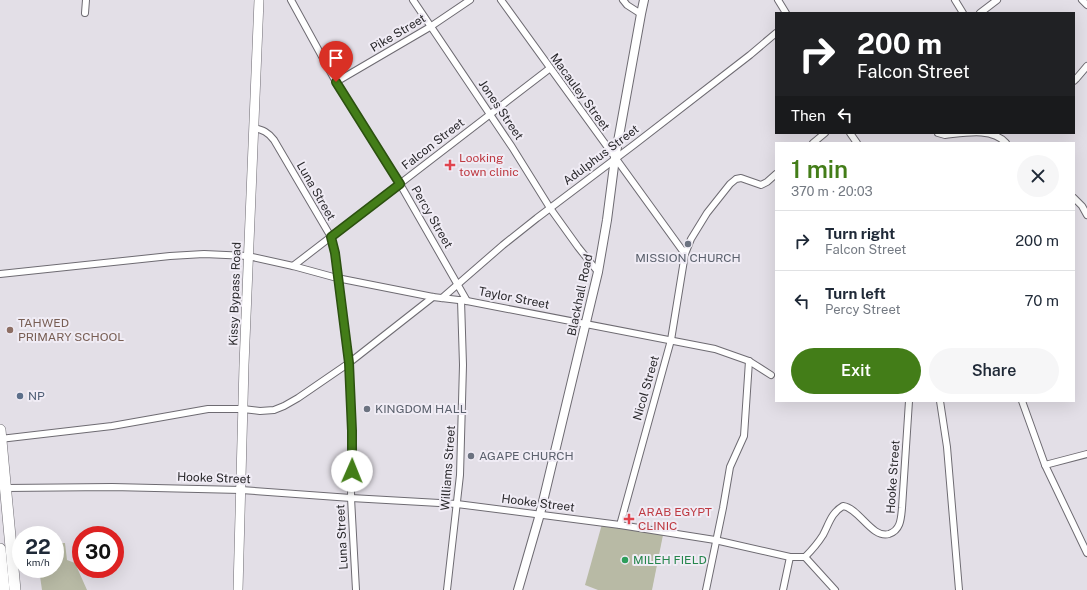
<!DOCTYPE html>
<html lang="en">
<head>
<meta charset="utf-8">
<style>
	:root { --surface:#fff; --page:#f6f6f7; --text:#1f2937; --muted:#747a83; --line:#e0e1e3; --accent:#437d18 }
	body { margin:0; font-family:"Public Sans",sans-serif; background:var(--page); color:var(--text); height:100vh; display:flex; flex-direction:column; font-size:15px; white-space:nowrap }
	* { box-sizing:border-box; margin:0 }
	p { font-size:13px; color:var(--muted) }
	.icon { flex:none; width:22px; height:22px; fill:none; stroke:currentColor; stroke-width:2; stroke-linecap:round; stroke-linejoin:round }
	.map { position:relative; flex:1; overflow:hidden }
	.details { position:absolute; left:775px; top:142px; width:300px; height:260px; display:flex; flex-direction:column; background:var(--surface); border-radius:0px; box-shadow:0 4px 16px #0002 }
	.details>* { flex:none }
	.hud { position:absolute; left:775px; top:12px; width:300px; height:122px; border-radius:0px; box-shadow:0 4px 16px #0002; background:#202124; color:#fff; overflow:hidden }
	.speed { position:absolute; left:12px; top:526px; display:flex; gap:8px; font-size:20px; font-weight:700; text-align:center }
	.speed>* { display:grid; place-content:center; width:52px; height:52px; border-radius:50%; background:var(--surface); box-shadow:0 4px 16px #0002; line-height:1 }
	.speed small { font-size:10px; font-weight:400 }
	.speed .limit { border:6px solid #d22; background:#fff; color:#111 }
	.pin { position:absolute; display:grid; place-items:center; width:34px; height:34px; color:#fff; margin:-41px -17px; border-radius:50% 50% 50% 0; rotate:-45deg; box-shadow:0 0 4px #0007 }
	.pin .icon { rotate:45deg }
	.me { position:absolute; width:44px; margin:-22px; rotate:1deg; stroke-linejoin:round; filter:drop-shadow(0 0 3px #0008) }
	.turn { display:flex; align-items:center; gap:14px; height:84px; padding:0 16px; font-size:18px }
	.turn .icon { width:52px; height:52px; stroke-width:2.5 }
	.turn b { display:block; font-size:28px; line-height:34px }
	.then { display:flex; align-items:center; height:38px; padding:0 16px; background:#0003; gap:8px; font-size:15px }
	.round { display:grid; place-items:center; flex:none; width:42px; height:42px; border-radius:21px; background:var(--page) }
	.head { display:flex; align-items:center; justify-content:space-between; height:68px; padding:0 16px }
	h1 { font-size:24px; font-weight:600; line-height:30px; color:var(--accent) }
	.primary-button { display:flex; gap:8px; margin-top:auto; padding:8px 16px }
	.primary-button a { flex:1; height:46px; border-radius:24px; background:var(--accent); color:#fff; font-size:16px; font-weight:600; line-height:46px; text-align:center }
	.primary-button a+a { background:var(--page); color:var(--text) }
	ul { padding:0; list-style:none }
	li { display:flex; align-items:center; gap:12px; height:60px; padding:0 16px; border-top:1px solid var(--line) }
	li div { flex:1 }
	li b { display:block; font-size:15px }
	li em { font-style:normal }
	.map>svg:first-child { display:block }
</style>
</head>
<body>
<div class="map">
<svg width="1087" height="590" viewBox="0 0 1087 590">
	<rect width="100%" height="100%" fill="#e3dfe7"/>
	<!-- green -->
	<g fill="#b8baa5">
		<polygon points="602,524 663,535 652,590 598,590 585,585"/>
		<polygon points="55,543 65,543 67,560 75,563 87,590 42,590 39,569 55,569"/>
	</g>
	<g fill="none" stroke-linecap="round" stroke-linejoin="round">
		<defs>
			<g id="minor">
				<polyline points="291,0 336,82 400,184 467,301"/>
				<polyline points="413,0 512,147 550,208 578,247 598,272"/>
				<polyline points="501,0 685,254"/>
				<polyline points="623,0 627,5 641,14"/>
				<polyline points="778,0 786,13"/>
				<polyline points="955,0 963,13"/>
				<polyline points="1082,0 1087,5"/>
				<polyline points="85,13 86,0"/>
				<polyline points="980,13 997,0"/>
				<polyline points="1074,81 1076,79 1087,66"/>
				<polyline points="336,82 430,27 470,0"/>
				<path d="M254,128c9,2 14,4 20,12l57,97 4,16 14,110 3,68 -1,67 5,92"/>
				<polyline points="850,133 857,143"/>
				<path d="M938,133l7,2c19,-2 47,-8 61,8"/>
				<polyline points="813,143 825,133"/>
				<polyline points="1074,198 1082,206 1087,215"/>
				<polyline points="293,266 549,69"/>
				<polyline points="0,274 170,256 204,254 248,256 293,266 337,278 433,297 467,301 715,349 749,361 771,375"/>
				<polyline points="442,298 503,245 537,218 635,144 750,55 776,33"/>
				<polyline points="940,401 947,447 959,590"/>
				<polyline points="1022,401 1045,465 1087,553"/>
				<polyline points="0,439 112,426 208,409 243,409 260,411 274,410 284,406 298,398 349,363 433,297"/>
				<polyline points="1045,465 1087,454"/>
				<polyline points="5,488 112,487 241,490 351,498 457,504 620,525 715,540 790,557 805,557"/>
				<polyline points="620,525 671,340 685,254 691,239 707,213 730,184 736,179 741,178 761,185 767,182 776,174"/>
				<path d="M805,557c7,-7 13,-14 18,-22 6,-11 8,-22 20,-29 16,2 29,33 46,28 12,-4 12,-16 13,-26l7,-107"/>
				<polyline points="805,557 835,590"/>
				<polyline points="447,590 460,475 463,365 461,300"/>
				<polyline points="706,590 723,508 730,467 744,436 749,361"/>
				<polyline points="783,590 790,557"/>
			</g>
			<polyline id="tertiary" points="518,590 540,514 598,272 607,220 615,158 641,14 644,0"/>
			<polyline id="secondary" points="238,590 244,365 259,0"/>
			<g id="trunk">
				<polyline points="0,430 15,590"/>
				<polyline points="0,549 4,590"/>
			</g>
		</defs>
		<!-- minor casing -->
		<use href="#minor" stroke="#6e6b72" stroke-width="8"/>
		<!-- tertiary casing -->
		<use href="#tertiary" stroke="#6e6b72" stroke-width="10"/>
		<!-- secondary casing -->
		<use href="#secondary" stroke="#6e6b72" stroke-width="10"/>
		<!-- trunk casing -->
		<use href="#trunk" stroke="#6e6b72" stroke-width="12"/>
		<!-- minor -->
		<use href="#minor" stroke="#fff" stroke-width="6"/>
		<!-- tertiary -->
		<use href="#tertiary" stroke="#fff" stroke-width="8"/>
		<!-- secondary -->
		<use href="#secondary" stroke="#fff" stroke-width="9"/>
		<!-- trunk -->
		<use href="#trunk" stroke="#fff" stroke-width="11"/>
	</g>
	<g fill="none" stroke-linecap="round" stroke-linejoin="round">
		<defs>
			<polyline id="route" points="336,82 400,184 331,237 335,253 349,363 352,431 352,471"/>
		</defs>
		<!-- route casing -->
		<use href="#route" stroke="#2c5110" stroke-width="10"/>
		<!-- route -->
		<use href="#route" stroke="#437d18" stroke-width="7"/>
	</g>
	<!-- markers -->
	<g fill="#e0444e" stroke="#f0ecf5" stroke-width="1.5">
		<path d="M448 159h4v4h4v4h-4v4h-4v-4h-4v-4h4z"/>
		<path d="M627 513h4v4h4v4h-4v4h-4v-4h-4v-4h4z"/>
	</g>
	<g fill="#6b7280" stroke="#f0ecf5" stroke-width="1.5">
		<circle cx="688" cy="244" r="4"/>
		<circle cx="367" cy="409" r="4"/>
		<circle cx="471" cy="456" r="4"/>
	</g>
	<circle fill="#8d6e63" stroke="#f0ecf5" stroke-width="1.5" cx="10" cy="330" r="4"/>
	<circle fill="#5c6f8a" stroke="#f0ecf5" stroke-width="1.5" cx="20" cy="396" r="4"/>
	<circle fill="#2e9e5b" stroke="#f0ecf5" stroke-width="1.5" cx="625" cy="560" r="4"/>
	<g text-anchor="middle" stroke-width="4" stroke-linejoin="round" paint-order="stroke">
		<!-- street labels -->
		<g font-size="12" fill="#2a292c" stroke="#f0ecf5">
			<text transform="translate(398 33) rotate(-31)" y="4">Pike Street</text>
			<text transform="translate(580 92) rotate(54)" y="4">Macauley Street</text>
			<text transform="translate(501 110) rotate(56)" y="4">Jones Street</text>
			<text transform="translate(433 144) rotate(-38)" y="4">Falcon Street</text>
			<text transform="translate(601 155) rotate(-37)" y="4">Adulphus Street</text>
			<text transform="translate(316 191) rotate(60)" y="4">Luna Street</text>
			<text transform="translate(432 217) rotate(60)" y="4">Percy Street</text>
			<text transform="translate(235 294) rotate(-88)" y="4">Kissy Bypass Road</text>
			<text transform="translate(580 295) rotate(-78)" y="4">Blackhall Road</text>
			<text transform="translate(514 298) rotate(11)" y="4">Taylor Street</text>
			<text transform="translate(646 388) rotate(-74)" y="4">Nicol Street</text>
			<text transform="translate(448 468) rotate(-86)" y="4">Williams Street</text>
			<text transform="translate(893 477) rotate(-86)" y="4">Hooke Street</text>
			<text transform="translate(214 478) rotate(2)" y="4">Hooke Street</text>
			<text transform="translate(538 503) rotate(7)" y="4">Hooke Street</text>
			<text transform="translate(342 537) rotate(-93)" y="4">Luna Street</text>
		</g>
		<!-- health labels -->
		<g font-size="12" fill="#be3a42" stroke="#f0ecf5" text-anchor="start">
			<text x="459" y="162">Looking<tspan x="459" dy="14">town clinic</tspan></text>
			<text x="638" y="516">ARAB EGYPT<tspan x="638" dy="14">CLINIC</tspan></text>
		</g>
		<!-- worship labels -->
		<g font-size="12" fill="#5b616d" stroke="#f0ecf5" text-anchor="start">
			<text x="688" y="262" text-anchor="middle">MISSION CHURCH</text>
			<text x="375" y="413">KINGDOM HALL</text>
			<text x="479" y="460">AGAPE CHURCH</text>
		</g>
		<!-- education labels -->
		<g font-size="12" fill="#785e54" stroke="#f0ecf5" text-anchor="start">
			<text x="18" y="327">TAHWED<tspan x="18" dy="14">PRIMARY SCHOOL</tspan></text>
		</g>
		<!-- service labels -->
		<g font-size="12" fill="#4e5e75" stroke="#f0ecf5" text-anchor="start">
			<text x="28" y="400">NP</text>
		</g>
		<!-- leisure labels -->
		<g font-size="12" fill="#27864d" stroke="#f0ecf5" text-anchor="start">
			<text x="633" y="564">MILEH FIELD</text>
		</g>
	</g>
</svg>
<div class="speed"><div>22<small>km/h</small></div><div class="limit">30</div></div>
<div class="pin" style="left:336px;top:82px;background:#d93025"><svg class="icon" aria-label="arrive" viewBox="0 0 24 24"><path d="M6 21V4h12l-3 4 3 4H6"/></svg></div>
<svg class="me" style="left:352px;top:471px" viewBox="-20 -20 40 40"><circle r="19" fill="#fff"/><path d="M0-13L10 11 0 6-10 11z" fill="#437d18"/></svg>
<div class="hud">
<div class="turn"><svg class="icon" aria-label="right" viewBox="0 0 24 24"><path d="M7 20v-9h11M14 6l5 5-5 5"/></svg><div><b>200 m</b>Falcon Street</div></div>
<div class="then">Then<svg class="icon" aria-label="left" viewBox="0 0 24 24"><path d="M17 20v-9H6M10 6l-5 5 5 5"/></svg></div>
</div>
<section class="details">
<div class="head"><div><h1>1 min</h1><p>370 m · 20:03</p></div><a class="round"><svg class="icon" aria-label="close" viewBox="0 0 24 24"><path d="M6 6l12 12M18 6L6 18"/></svg></a></div>
<ul>
<li><svg class="icon" aria-label="right" viewBox="0 0 24 24"><path d="M7 20v-9h11M14 6l5 5-5 5"/></svg><div><b>Turn right</b><p>Falcon Street</p></div><em>200 m</em></li>
<li><svg class="icon" aria-label="left" viewBox="0 0 24 24"><path d="M17 20v-9H6M10 6l-5 5 5 5"/></svg><div><b>Turn left</b><p>Percy Street</p></div><em>70 m</em></li>
</ul>
<div class="primary-button"><a>Exit</a><a>Share</a></div>
</section>
</div>
</body>
</html>
